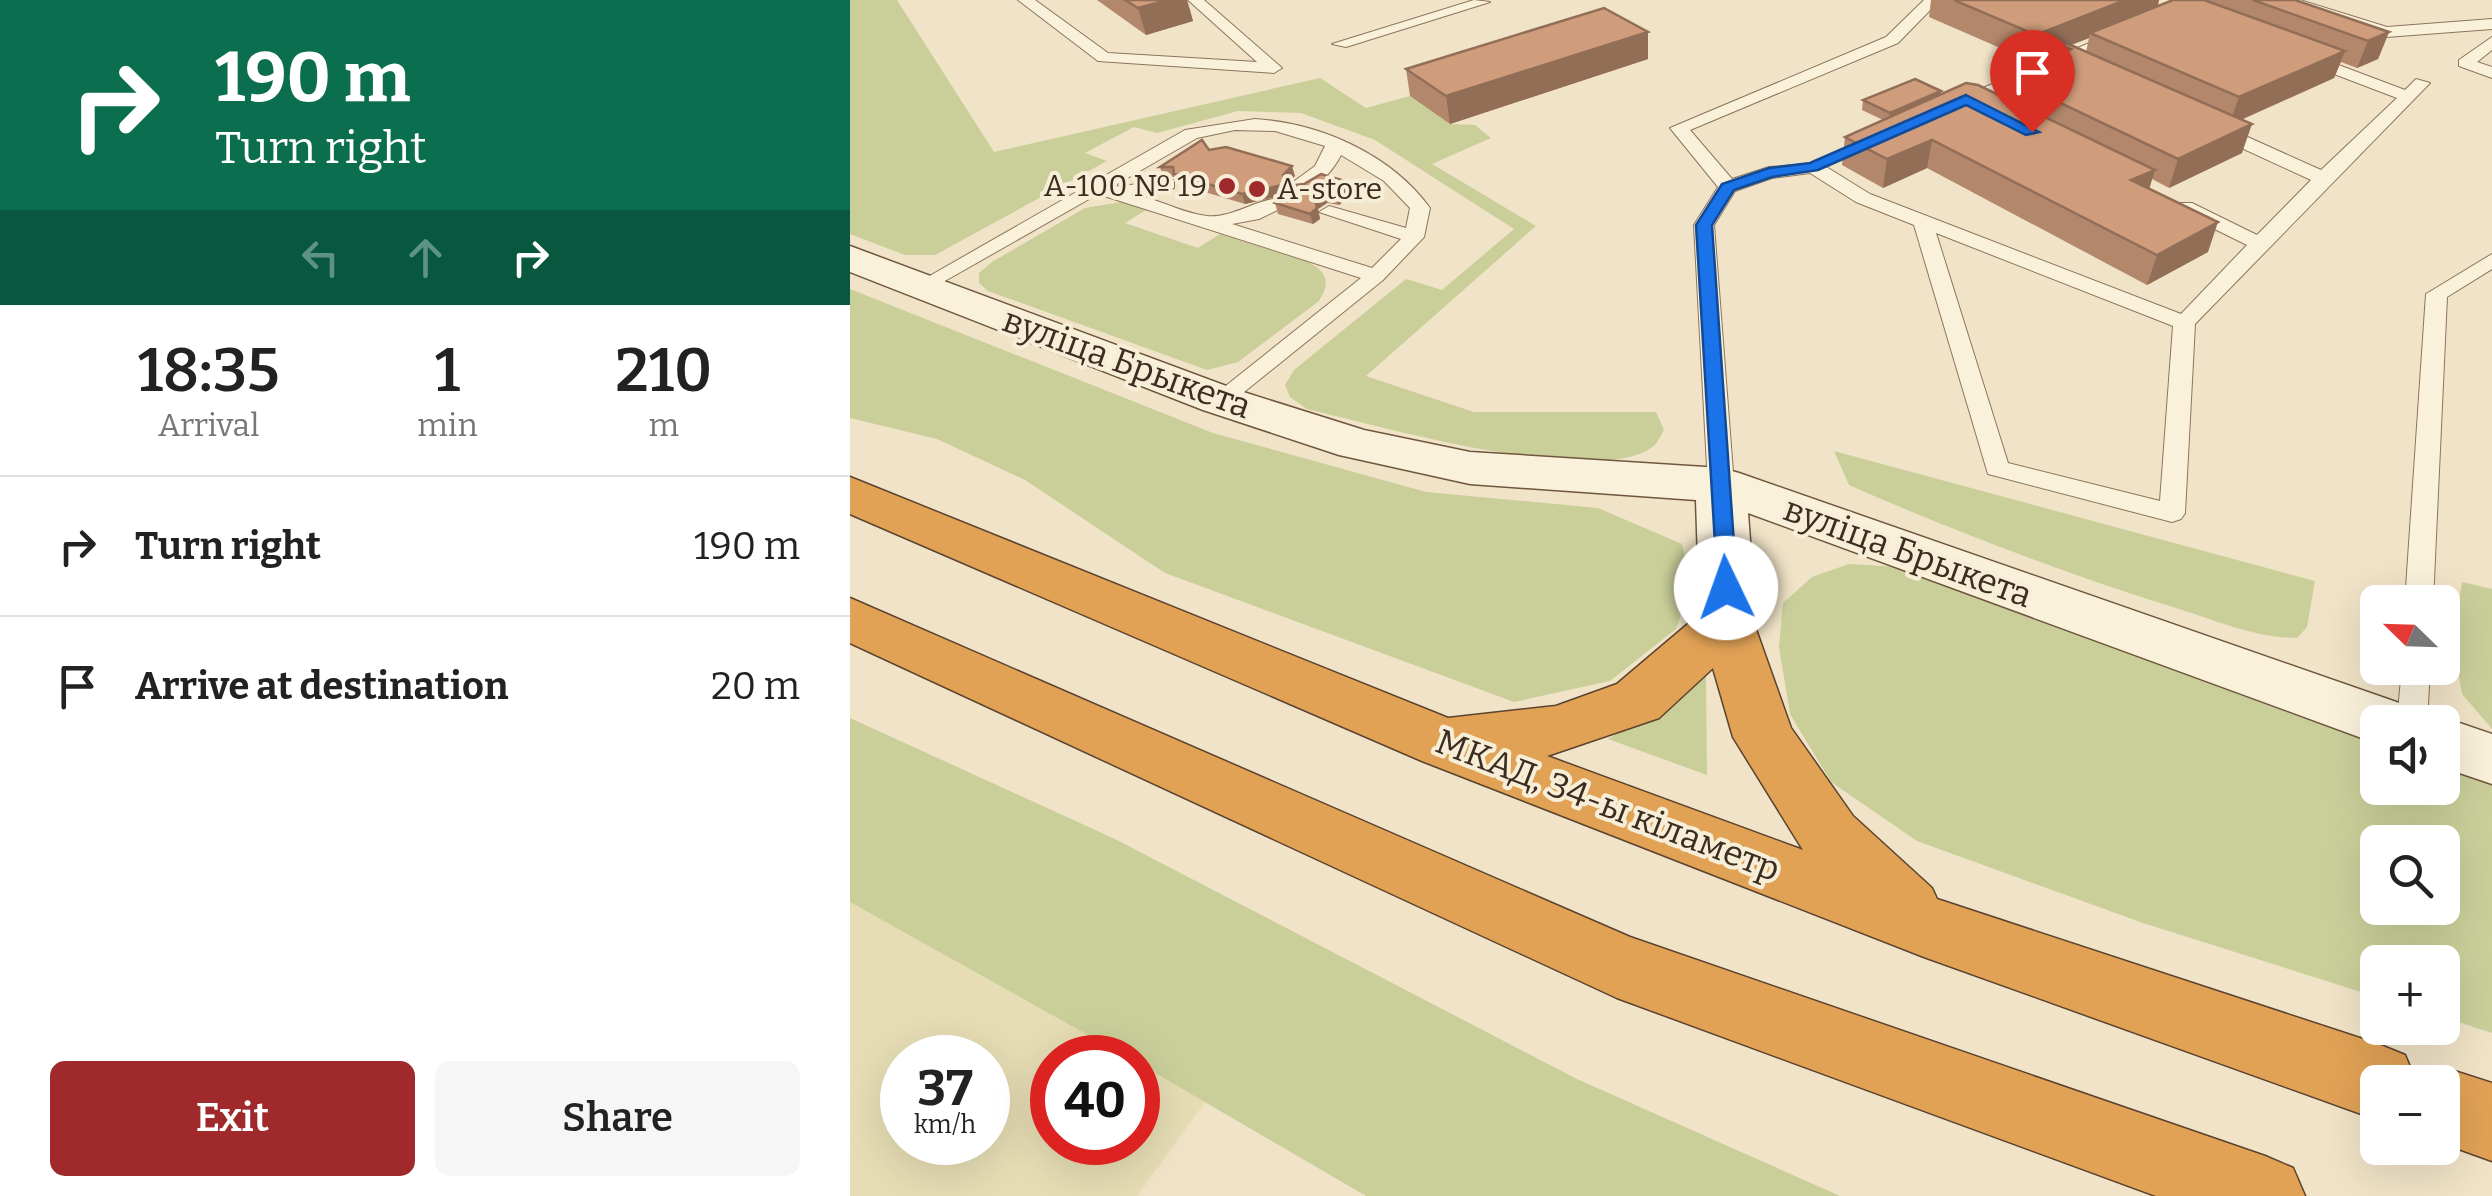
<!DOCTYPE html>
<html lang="en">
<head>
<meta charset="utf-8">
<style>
	:root { --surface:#fff; --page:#f6f6f6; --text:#222; --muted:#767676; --line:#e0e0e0; --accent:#9f292b }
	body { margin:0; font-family:Bitter,serif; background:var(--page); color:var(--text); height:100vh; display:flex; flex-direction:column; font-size:38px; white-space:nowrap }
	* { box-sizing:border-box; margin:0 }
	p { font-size:32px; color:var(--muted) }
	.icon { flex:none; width:55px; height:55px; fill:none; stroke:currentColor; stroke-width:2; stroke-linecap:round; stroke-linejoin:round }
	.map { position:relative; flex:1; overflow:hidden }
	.panel { display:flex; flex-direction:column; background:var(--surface); width:850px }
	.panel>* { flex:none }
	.banner { background:#0b6e4f; color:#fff; overflow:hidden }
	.needle { width:65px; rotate:293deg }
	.controls { position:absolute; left:1510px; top:585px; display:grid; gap:20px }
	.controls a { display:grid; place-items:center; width:100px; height:100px; border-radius:15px; background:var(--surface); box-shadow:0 10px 40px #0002; font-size:50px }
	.speed { position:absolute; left:30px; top:1035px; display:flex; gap:20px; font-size:50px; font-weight:700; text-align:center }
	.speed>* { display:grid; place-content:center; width:130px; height:130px; border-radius:50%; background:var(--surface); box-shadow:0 10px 40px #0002; line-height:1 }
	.speed small { font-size:25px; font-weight:400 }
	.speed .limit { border:15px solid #d22; background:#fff; color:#111 }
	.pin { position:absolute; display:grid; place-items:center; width:85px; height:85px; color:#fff; margin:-102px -42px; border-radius:50% 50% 50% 0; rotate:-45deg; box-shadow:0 0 10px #0007 }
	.pin .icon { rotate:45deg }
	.me { position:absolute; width:110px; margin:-55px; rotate:357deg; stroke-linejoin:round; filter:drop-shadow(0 0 8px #0008) }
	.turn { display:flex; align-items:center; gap:35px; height:210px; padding:0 50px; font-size:45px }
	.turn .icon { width:130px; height:130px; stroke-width:2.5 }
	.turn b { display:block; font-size:70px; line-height:85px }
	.lanes { display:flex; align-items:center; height:95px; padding:0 50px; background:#0003; justify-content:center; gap:50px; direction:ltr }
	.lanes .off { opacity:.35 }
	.eta { display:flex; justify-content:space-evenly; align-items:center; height:170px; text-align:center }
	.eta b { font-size:60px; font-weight:600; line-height:70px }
	.button { display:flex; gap:20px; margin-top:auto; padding:20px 50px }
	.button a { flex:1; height:115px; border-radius:15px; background:var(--accent); color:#fff; font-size:40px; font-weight:600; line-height:115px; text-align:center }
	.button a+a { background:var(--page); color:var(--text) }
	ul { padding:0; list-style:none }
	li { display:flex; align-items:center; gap:30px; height:140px; padding:0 50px; border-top:2px solid var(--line) }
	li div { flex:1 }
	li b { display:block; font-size:38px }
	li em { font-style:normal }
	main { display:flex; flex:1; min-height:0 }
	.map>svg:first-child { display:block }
</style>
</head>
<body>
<main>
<section class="panel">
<div class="banner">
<div class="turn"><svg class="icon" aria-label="right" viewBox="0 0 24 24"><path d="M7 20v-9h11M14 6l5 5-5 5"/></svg><div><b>190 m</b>Turn right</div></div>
<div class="lanes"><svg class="icon off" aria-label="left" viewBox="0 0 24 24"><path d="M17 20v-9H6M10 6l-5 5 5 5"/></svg><svg class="icon off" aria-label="ahead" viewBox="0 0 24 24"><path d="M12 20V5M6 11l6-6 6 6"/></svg><svg class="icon" aria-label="right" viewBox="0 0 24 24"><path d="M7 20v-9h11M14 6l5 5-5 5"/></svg></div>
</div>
<div class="eta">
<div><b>18:35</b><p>Arrival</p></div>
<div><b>1</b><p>min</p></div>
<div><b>210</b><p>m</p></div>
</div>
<ul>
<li><svg class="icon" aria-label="right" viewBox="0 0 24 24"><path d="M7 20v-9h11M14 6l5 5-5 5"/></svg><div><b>Turn right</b></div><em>190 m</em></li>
<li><svg class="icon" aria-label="arrive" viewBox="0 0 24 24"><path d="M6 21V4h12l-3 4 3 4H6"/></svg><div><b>Arrive at destination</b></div><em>20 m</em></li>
</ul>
<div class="button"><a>Exit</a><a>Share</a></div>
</section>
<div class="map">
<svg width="1642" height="1196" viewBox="0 0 1642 1196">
	<rect width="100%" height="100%" fill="#f0e3c7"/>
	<!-- farmland -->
	<path fill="#e6ddb4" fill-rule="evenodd" d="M0,902l277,155 -75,1v84h86v-79l68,38 -69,95h-287zM52,1058h86v84h-86z"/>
	<!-- green -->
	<g fill="#cacf9a" fill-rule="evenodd">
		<path d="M0,0h47l97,152 326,-74 46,30 44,-12 40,28 25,1 16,13 -59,26 104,62 -170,150 108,36h182l8,18c-3,5 -7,15 -13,18 -58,40 -274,-23 -344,-39l-17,-12 -5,-12 9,-15 112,-91 36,11 72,-61 -139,-89 -74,-27 -63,-2 -81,22 -23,-6 -49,26 22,8 -172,94h-30l-55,-21z"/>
		<path d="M271,202l25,8 -21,13 73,25 22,-14 88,28c19,10 23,20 11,39l-81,61 -31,8 -219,-79 -9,-8v-10l13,-11 93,-54z"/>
		<polygon points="0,289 363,433 576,492 748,508 832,544 841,584 826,629 760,681 664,702 315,573 175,480 87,439 0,418"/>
		<path d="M984,451l481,130 -8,46 -10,11c-41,0 -80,-17 -118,-29 -112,-35 -223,-77 -330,-124z"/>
		<path d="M999,564l52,3 476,175 1,46h64l1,-24 49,16v253l-49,-16 -1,-55h-64l-1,35 -234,-74 -226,-82 -86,-59 -41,-68 -11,-67 4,-44 29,-26zM1528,842h64v66h-64z"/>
		<polygon points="1612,582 1642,589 1642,729 1612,694 1603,643"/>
		<polygon points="856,676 857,775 758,739"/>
		<polygon points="0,718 265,839 727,1079 990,1196 516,1196 288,1063 288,1058 277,1057 0,902"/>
	</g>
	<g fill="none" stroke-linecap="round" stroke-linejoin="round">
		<defs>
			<g id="lane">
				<polygon points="168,0 185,0 258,53 407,62 338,0 354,0 432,68 424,73 248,61"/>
				<polygon points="624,0 640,2 496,47 482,44"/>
				<path d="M1074,0h16l-42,43 -208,87 42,49 37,-12 51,-4 50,31 311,120 66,-69 -69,-34v-8h14l65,32 54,-55 -102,-47v-8h12l100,45 76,-72 -97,-37v-6h12l93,35 11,-11 14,4 -235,241 -10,189 -4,6 -9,3 -184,-48 -74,-249 -58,-23 -46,-29 -38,5 -37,13 -21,34 20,260 -13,8 -13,-8 -14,-260 24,-38 -48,-59 216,-91zM1086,233l237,93 -13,175 -152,-38z"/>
				<polygon points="1428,0 1450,0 1537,27 1642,19 1642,29 1536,37"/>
				<polygon points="1270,30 1278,35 1276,38 1130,99 1135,104 1132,108 1120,108 1107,99"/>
				<polygon points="1642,37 1642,50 1627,62 1642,67 1642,78 1609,66 1609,60"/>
				<path d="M405,119c65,4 136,35 175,89l-6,29 -41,43 -155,125h-16l-4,-5 153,-122 -263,-84 -169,96h-14l-3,-4 273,-156zM385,130l40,1 50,15 -10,20 -26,19v8c22,3 43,-20 52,-38l43,26 26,27 -4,20 -77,-22 -10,6 82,27 -29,29 -140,-44 27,-5 25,-12v-8c-22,-4 -51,20 -77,17 -20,-2 -42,-13 -62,-19l29,-9v-8l-62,7 85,-49z"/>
				<polygon points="1642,254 1642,269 1597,297 1583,602 1555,602 1576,294"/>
				<polygon points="1552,668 1580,668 1577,722 1547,722"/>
			</g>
			<g id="secondary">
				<polygon points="0,246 387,390 514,430 620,452 871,468 889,473 1555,705 1564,722 1528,722 1528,744 898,513 906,622 898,637 878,643 858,637 850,622 846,500 620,484 489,455 353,410 0,272"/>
				<polygon points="1592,717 1642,734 1642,784 1592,767 1592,722 1576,722"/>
			</g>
			<g id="highway">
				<path d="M0,477l598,241 108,-12 61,-22 91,-77 20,-6 20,6 43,121 62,88 79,72 5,11 441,145 27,11 10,24 27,-12 50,16v78l-50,-18v-61h-64v38l-454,-163 -502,-196 -572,-247zM863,668l20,69 70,113 -256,-94 112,-38z"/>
				<polygon points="0,598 780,937 1415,1156 1443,1168 1455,1196 1306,1196 767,998 0,643"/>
			</g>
		</defs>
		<!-- lane casing -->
		<use href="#lane" stroke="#8d755b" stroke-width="2"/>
		<!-- secondary casing -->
		<use href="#secondary" stroke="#6f563e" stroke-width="3"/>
		<!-- highway casing -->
		<use href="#highway" stroke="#5b432f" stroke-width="3"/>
		<!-- lane -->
		<use href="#lane" fill="#faf1db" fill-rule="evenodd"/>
		<!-- secondary -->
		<use href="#secondary" fill="#faf1db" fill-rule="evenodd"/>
		<!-- highway -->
		<use href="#highway" fill="#e1a256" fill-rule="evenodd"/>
	</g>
	<!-- wall -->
	<g fill="#b3876b" fill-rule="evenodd">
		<polygon points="247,0 337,0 343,21 296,35"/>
		<path d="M1081,0h228l-1,6 15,-6h122l94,32 -11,27 -21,9 -16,-6 -7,16 -93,42 1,33 -73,35 -17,-9 -3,10 59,63 -61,33 -220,-117 -44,20 -41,-23 3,-28 38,-17 -21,-10 1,-10 78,-9 -1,4h58l4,-20 57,-21 1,-5 -30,12 -101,-44zM1239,38l-3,14 -15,-7z"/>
		<polygon points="798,59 600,124 560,96 556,69"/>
		<polygon points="359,150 445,176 436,184 436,186 502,183 504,193 489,205 477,203 468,209 470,219 463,224 428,214 425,203 435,197 434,195 395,204 328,184 326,177 313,177 310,167"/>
	</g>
	<!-- shaded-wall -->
	<g fill="#926e57">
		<polygon points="318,0 337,0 343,21 296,35 288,8"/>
		<polygon points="1275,0 1309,0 1306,11 1240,33 1239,38 1216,47 1211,45 1210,49 1180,61 1186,35"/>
		<polygon points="798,32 798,59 600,124 596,96"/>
		<polygon points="1539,32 1528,59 1507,68 1518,41"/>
		<polygon points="1495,51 1484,78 1379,125 1389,97"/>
		<polygon points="1091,91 1089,101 1039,123 1040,113"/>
		<polygon points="1402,124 1392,153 1319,188 1328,159"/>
		<polygon points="1082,140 1077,168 1033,188 1037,159"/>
		<polygon points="442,166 445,176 435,185 433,175"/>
		<polygon points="1305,170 1296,199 1281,180"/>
		<polygon points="502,183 504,193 489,205 486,194"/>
		<polygon points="432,185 434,195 395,204 392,194"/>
		<polygon points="475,192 477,203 468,209 470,219 463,224 460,214 465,198"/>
		<polygon points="1368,222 1358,252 1297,285 1307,255"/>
	</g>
	<!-- building -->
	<g fill="#d09d7c" stroke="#926e57" stroke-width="2.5">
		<polygon points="275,0 318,0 288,8"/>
		<polygon points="1104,0 1275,0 1186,35"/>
		<polygon points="1323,0 1354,0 1495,51 1389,97 1240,33"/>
		<polygon points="1403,0 1445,0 1539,32 1518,41"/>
		<polygon points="754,8 798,32 596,96 556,69"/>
		<polygon points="1216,43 1402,124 1328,159 1152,75 1221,49 1211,45"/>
		<polygon points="1065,79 1091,91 1040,113 1013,100"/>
		<polygon points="1116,83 1128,85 1305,170 1281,180 1368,222 1307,255 1082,140 1037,159 995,137"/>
		<polygon points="352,140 359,150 376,147 442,166 433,175 436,186 454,184 471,174 502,183 486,194 475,192 465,198 467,208 460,214 425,203 435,197 432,185 392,194 324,174 323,167 310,167"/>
	</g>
	<!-- route -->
	<polygon fill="#1a73e8" stroke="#114b97" stroke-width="2.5" points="1116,95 1189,132 1176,135 1116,105 968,170 922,177 884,190 862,225 887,588 876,596 868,594 846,225 872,184 919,168 960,163"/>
	<!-- markers -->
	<g fill="#9f292b" stroke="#f7eed7" stroke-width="4">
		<circle cx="377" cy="186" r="10"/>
		<circle cx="407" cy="189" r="10"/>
	</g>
	<g text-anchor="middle" stroke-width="8" stroke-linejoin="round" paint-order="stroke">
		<!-- far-poi labels -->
		<g font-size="30" fill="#3d2d20" stroke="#f7eed7" text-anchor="end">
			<text x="357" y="196">А-100 № 19</text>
			<text x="427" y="199" text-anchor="start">А-store</text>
		</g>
		<!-- street labels -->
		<g font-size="35" fill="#3d2d20" stroke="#f7eed7">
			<text transform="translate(277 363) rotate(20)" y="12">вуліца Брыкета</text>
			<text transform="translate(1058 552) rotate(20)" y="12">вуліца Брыкета</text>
			<text transform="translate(758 805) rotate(21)" y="12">МКАД, 34-ы кіламетр</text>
		</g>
	</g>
</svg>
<div class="controls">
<a><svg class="needle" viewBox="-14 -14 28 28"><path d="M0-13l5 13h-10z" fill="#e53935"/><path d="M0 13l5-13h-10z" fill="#767676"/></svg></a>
<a><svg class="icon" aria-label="sound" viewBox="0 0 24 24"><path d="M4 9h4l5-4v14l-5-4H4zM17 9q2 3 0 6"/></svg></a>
<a><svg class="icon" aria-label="search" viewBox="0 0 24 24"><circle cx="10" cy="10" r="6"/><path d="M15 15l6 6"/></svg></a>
<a>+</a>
<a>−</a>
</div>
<div class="speed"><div>37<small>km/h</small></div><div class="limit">40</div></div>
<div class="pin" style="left:1182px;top:132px;background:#d93025"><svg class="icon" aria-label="arrive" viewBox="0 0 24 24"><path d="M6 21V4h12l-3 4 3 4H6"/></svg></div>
<svg class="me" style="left:876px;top:588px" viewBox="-20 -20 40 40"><circle r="19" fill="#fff"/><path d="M0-13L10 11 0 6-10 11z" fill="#1a73e8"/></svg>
</div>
</main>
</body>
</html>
